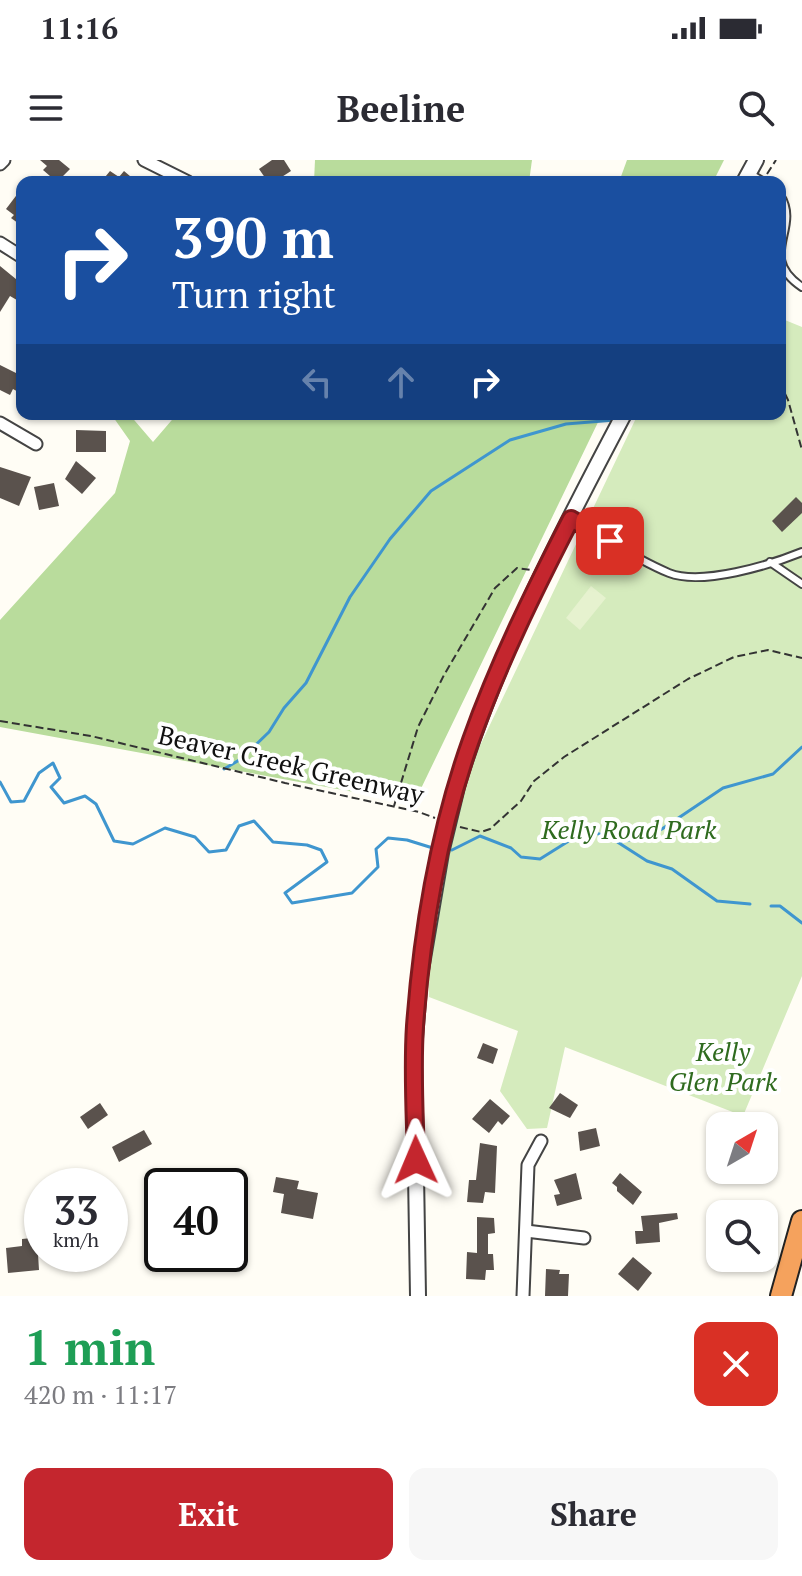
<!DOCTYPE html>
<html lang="en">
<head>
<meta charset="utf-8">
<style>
	:root { --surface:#fff; --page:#f7f7f7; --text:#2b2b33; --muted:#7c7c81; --accent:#c4262e }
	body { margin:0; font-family:"PT Serif",serif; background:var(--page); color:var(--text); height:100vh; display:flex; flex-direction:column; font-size:30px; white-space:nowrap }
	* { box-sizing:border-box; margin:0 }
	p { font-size:26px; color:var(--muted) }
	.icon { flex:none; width:44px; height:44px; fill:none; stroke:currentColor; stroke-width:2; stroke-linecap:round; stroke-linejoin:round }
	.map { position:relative; height:1136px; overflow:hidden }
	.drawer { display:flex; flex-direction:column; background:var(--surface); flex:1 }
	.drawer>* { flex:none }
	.hud { position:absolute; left:16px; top:16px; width:770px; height:244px; border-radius:16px; box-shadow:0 2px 6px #0004; background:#1a4fa0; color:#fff; overflow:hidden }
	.needle { width:52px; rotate:39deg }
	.tools { position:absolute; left:706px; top:952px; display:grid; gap:16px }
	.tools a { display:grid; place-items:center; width:72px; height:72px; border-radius:16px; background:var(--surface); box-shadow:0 2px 6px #0004; font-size:40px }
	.speed { position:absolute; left:24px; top:1008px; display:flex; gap:16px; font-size:40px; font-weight:700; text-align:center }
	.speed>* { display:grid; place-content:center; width:104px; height:104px; border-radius:50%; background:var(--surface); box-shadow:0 2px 6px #0004; line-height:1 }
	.speed small { font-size:20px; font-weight:400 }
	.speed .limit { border:4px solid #111; border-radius:12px; background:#fff; color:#111 }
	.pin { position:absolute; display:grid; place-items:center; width:68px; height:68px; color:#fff; margin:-34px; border-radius:16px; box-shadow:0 4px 12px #0006 }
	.me { position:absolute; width:88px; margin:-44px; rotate:359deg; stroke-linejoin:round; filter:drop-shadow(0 0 6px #0008) }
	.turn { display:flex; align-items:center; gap:28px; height:168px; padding:0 24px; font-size:36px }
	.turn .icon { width:104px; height:104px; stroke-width:2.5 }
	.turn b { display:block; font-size:56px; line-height:68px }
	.lanes { display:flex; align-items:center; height:76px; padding:0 24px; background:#0003; justify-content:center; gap:40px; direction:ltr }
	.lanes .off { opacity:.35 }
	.round { display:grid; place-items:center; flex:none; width:84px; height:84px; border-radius:16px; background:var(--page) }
	.headline { display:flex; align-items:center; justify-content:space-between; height:136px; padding:0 24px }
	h1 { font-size:48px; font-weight:600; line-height:60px; color:#1e9e55 }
	.button { display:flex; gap:16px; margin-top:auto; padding:16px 24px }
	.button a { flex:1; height:92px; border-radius:16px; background:var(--accent); color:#fff; font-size:32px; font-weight:600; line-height:92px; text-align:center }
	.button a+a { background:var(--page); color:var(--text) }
	.status { display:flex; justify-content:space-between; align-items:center; height:56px; padding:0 40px; background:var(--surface); direction:ltr }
	.status svg { height:22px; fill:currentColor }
	header { display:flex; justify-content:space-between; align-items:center; height:104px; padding:0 24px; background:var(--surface); font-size:36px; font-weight:600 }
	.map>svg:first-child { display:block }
</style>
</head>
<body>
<div class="status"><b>11:16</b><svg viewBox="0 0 49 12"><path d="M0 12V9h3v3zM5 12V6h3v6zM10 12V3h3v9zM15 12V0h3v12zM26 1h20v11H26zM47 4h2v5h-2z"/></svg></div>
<header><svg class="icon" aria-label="menu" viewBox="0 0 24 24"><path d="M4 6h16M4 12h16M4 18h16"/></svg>Beeline<svg class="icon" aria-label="search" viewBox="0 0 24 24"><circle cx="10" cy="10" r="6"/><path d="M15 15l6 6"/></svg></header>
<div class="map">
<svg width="802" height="1136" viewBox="0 0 802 1136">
	<rect width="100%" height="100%" fill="#fffdf5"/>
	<!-- green -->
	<polygon fill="#d5ebbd" points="780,158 802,167 802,816 743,956 565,887 547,968 527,969 500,931 518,871 429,837 426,744 437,676 638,254 780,254"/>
	<!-- forest -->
	<g fill="#b9dc9c">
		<polygon points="315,0 532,0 529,22 314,22"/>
		<polygon points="627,0 724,0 713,22 619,22"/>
		<polygon points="111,254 129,254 153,282 177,254 602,254 414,643 0,567 0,460 115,333 130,281"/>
	</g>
	<!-- pitch -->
	<polygon fill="#e6f2cf" points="591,426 606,438 580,470 566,458"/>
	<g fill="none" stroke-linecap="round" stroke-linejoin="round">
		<!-- stream -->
		<g stroke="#3f96cf" stroke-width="3">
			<polyline points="626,259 662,254"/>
			<polyline points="224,609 241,599 269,572 284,548 306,523 350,437 390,379 431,331 510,280 566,264 615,260"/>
			<polyline points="0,622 11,642 24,641 39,613 53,603 60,618 51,627 64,643 85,636 96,644 114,681 133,684 165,668 195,677 209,692 226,690 239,666 254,661 273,682 307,685 321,690 327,702 285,733 292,743 352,733 378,707 376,689 388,678 407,680 436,689"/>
			<polyline points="619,682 648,676 662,669 723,628 773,614 802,587"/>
			<polyline points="452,690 480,676 511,688 521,697 540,699 572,679 590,672 608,676 647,701 672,709 717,741 750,744"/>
			<polyline points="771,746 780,746 802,763"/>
		</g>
	</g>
	<!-- building -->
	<g fill="#5a524d">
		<polygon points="40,0 59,0 70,9 57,22 43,10 47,6"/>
		<polygon points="272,0 284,0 291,11 274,22 268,22 259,9"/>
		<polygon points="110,11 119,17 124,11 137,22 101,22"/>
		<polygon points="22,28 22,66 11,58 14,55 6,49"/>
		<polygon points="0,106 22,124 22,143 10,136 0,152"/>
		<polygon points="0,205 22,216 22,234 13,229 10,235 0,230"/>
		<polygon points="76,270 106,271 106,292 76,292"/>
		<polygon points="76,301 96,318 82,334 65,319"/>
		<polygon points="0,307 31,317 19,346 0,338"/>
		<polygon points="54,323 59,346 39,350 34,327"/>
		<polygon points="796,337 802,343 802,353 782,372 772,361"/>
		<polygon points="483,883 498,889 493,904 477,898"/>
		<polygon points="560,933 578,945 570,958 549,948"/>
		<polygon points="490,939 510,956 502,965 498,961 489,973 472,959"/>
		<polygon points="100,943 108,955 88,969 80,957"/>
		<polygon points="596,968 600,986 580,991 578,972"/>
		<polygon points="144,970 152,984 119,1002 112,987"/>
		<polygon points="480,983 497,986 495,1033 485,1032 483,1043 467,1042 469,1020 476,1020"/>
		<polygon points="576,1013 582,1039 557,1046 554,1035 560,1034 554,1020"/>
		<polygon points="620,1013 642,1032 633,1045 617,1031 617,1027 612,1023"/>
		<polygon points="276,1017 299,1021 297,1029 318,1033 313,1059 281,1053 284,1034 273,1032"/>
		<polygon points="677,1053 678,1059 659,1063 660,1082 636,1084 635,1071 643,1071 641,1056"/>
		<polygon points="477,1057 494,1058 495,1073 488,1074 488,1094 493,1094 494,1110 486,1110 485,1120 466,1119 467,1092 477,1093"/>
		<polygon points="42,1077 42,1093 38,1094 39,1110 8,1113 6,1088 22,1086 22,1079"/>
		<polygon points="633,1097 652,1113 638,1131 618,1114"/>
		<polygon points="546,1109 560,1110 559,1114 569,1114 568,1136 545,1136"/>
	</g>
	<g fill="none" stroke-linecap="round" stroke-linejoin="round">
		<defs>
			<g id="service">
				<polyline points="749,13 764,22"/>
				<path d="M780,35c22,34 -24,61 22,92"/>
				<path d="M571,359c32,18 64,40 98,54 33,13 101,-8 133,-21"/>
				<polyline points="770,402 802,424"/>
			</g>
			<g id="minor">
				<polyline points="144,0 188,22"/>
				<polyline points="0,4 4,0"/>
				<polyline points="0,83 22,97"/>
				<polyline points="0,263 36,284"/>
				<polyline points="526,1071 584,1078"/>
				<polyline points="523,1136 528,1005 541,981"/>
			</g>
			<g id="tertiary">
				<polyline points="744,22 756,0"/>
				<path d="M458,623c40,-129 103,-250 166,-369"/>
				<polyline points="418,1136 414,891 420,816"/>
			</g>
			<polyline id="motorway" points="781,1136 802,1061"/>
		</defs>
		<!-- service casing -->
		<use href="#service" stroke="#444" stroke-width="10"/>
		<!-- minor casing -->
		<use href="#minor" stroke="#444" stroke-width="15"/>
		<!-- tertiary casing -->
		<use href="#tertiary" stroke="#444" stroke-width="18"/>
		<!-- motorway casing -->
		<use href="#motorway" stroke="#222" stroke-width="24"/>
		<!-- path -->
		<g stroke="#333" stroke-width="2" stroke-dasharray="8 4" stroke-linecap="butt">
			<polyline points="767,14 776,0"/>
			<polyline points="780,223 788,240 802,290"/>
			<polyline points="0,561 91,576 285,623 419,652 435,658"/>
			<polyline points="394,646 418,567 444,515 495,428 517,408 531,410"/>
			<polyline points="460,667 481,672 490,669 521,641 534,621 564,597 688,519 734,497 768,490 802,498"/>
		</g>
		<!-- service -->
		<use href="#service" stroke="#fff" stroke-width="6"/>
		<!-- minor -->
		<use href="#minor" stroke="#fff" stroke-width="11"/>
		<!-- tertiary -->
		<use href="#tertiary" stroke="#fff" stroke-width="14"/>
		<!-- motorway -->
		<use href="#motorway" stroke="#f5a25d" stroke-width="20"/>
		<defs>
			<polyline id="tertiary-bridge" points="420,816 441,693 458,623"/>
		</defs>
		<!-- tertiary-bridge casing -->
		<use href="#tertiary-bridge" stroke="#444" stroke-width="18" stroke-linecap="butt"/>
		<!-- tertiary-bridge -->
		<use href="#tertiary-bridge" stroke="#fff" stroke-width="14"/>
	</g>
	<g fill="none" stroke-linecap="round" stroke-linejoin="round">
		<defs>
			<path id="route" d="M416,1000c-1,-44 -4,-89 -1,-134 7,-95 24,-196 56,-286 27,-76 63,-149 100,-221l39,22"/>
		</defs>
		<!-- route casing -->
		<use href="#route" stroke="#7f191e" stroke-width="20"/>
		<!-- route -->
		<use href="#route" stroke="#c4262e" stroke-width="14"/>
	</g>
	<g text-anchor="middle" stroke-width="8" stroke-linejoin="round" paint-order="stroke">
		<!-- street labels -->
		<g font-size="26" fill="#111" stroke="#fff">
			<text transform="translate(291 605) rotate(13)" y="9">Beaver Creek Greenway</text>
		</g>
		<!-- park labels -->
		<g font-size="26" font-style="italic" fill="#2f6b1f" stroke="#fff">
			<text x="629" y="679">Kelly Road Park</text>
			<text x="723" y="901">Kelly<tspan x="723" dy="30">Glen Park</tspan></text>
		</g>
	</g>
</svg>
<div class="tools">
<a><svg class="needle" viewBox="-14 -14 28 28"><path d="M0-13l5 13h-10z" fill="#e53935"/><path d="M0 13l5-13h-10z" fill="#7c7c81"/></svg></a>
<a><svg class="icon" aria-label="search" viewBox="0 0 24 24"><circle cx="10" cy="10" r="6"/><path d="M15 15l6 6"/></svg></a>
</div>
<div class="speed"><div>33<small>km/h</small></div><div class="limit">40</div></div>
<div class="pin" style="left:610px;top:381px;background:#d93025"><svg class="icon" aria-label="arrive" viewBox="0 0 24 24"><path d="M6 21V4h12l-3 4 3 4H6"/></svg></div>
<svg class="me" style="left:416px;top:1000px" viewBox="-20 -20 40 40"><path d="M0-17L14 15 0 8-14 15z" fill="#c4262e" stroke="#fff" stroke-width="4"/></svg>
<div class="hud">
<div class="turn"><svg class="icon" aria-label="right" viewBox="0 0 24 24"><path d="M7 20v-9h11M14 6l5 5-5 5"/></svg><div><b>390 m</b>Turn right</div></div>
<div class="lanes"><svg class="icon off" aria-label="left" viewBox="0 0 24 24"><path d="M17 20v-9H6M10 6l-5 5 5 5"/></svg><svg class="icon off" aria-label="ahead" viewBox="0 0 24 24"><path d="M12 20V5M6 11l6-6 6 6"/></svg><svg class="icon" aria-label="right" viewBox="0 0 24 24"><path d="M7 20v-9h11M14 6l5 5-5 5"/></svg></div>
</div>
</div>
<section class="drawer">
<div class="headline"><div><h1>1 min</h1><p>420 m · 11:17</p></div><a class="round" style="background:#d93025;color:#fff"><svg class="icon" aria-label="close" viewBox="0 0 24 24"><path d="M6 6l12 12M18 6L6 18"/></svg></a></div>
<div class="button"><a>Exit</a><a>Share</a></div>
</section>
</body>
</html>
